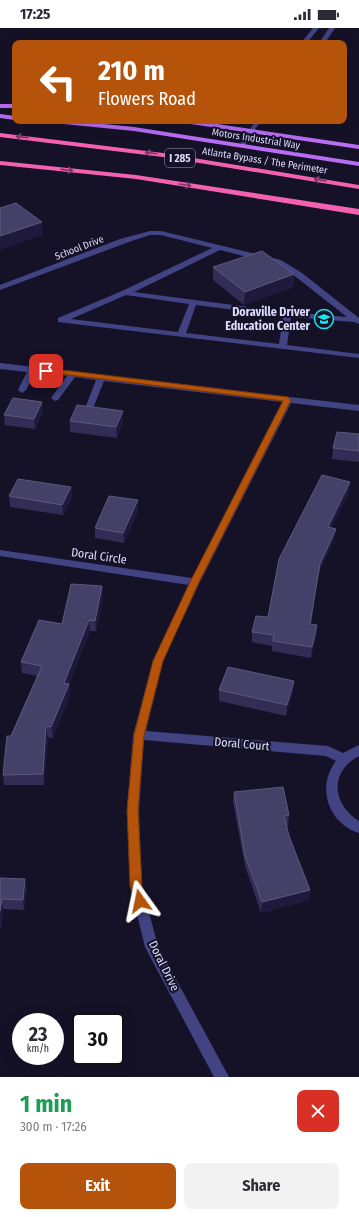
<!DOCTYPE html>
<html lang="en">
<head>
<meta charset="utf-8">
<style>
	:root { --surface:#fff; --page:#f2f2f3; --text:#2b2b33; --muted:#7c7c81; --accent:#b45309 }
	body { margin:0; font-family:"Fira Sans Condensed",sans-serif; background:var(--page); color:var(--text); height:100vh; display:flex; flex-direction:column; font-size:15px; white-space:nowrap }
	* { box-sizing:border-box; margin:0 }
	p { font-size:13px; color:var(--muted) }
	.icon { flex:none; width:22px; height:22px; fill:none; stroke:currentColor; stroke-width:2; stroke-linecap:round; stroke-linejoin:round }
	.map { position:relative; height:1049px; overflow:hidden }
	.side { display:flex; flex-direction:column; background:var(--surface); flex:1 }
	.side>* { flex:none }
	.banner { position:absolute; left:12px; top:12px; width:335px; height:84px; border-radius:8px; box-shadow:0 4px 16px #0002; background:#b45309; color:#fff; overflow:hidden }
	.speed { position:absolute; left:12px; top:985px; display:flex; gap:8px; font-size:20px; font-weight:700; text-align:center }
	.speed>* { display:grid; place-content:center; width:52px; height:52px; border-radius:50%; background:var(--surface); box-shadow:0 4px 16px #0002; line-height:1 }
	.speed small { font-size:10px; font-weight:400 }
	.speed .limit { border:2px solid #111; border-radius:6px; background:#fff; color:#111 }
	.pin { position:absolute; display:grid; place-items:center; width:34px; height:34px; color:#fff; margin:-17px; border-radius:8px; box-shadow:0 2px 6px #0006 }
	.me { position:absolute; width:44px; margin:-22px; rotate:348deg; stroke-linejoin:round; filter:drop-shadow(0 0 3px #0008) }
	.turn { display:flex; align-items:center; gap:14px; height:84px; padding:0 20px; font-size:18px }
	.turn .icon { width:52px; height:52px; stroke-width:2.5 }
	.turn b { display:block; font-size:28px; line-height:34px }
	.round { display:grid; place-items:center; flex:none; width:42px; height:42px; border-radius:8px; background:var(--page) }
	.overview { display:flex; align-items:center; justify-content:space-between; height:68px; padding:0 20px }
	h1 { font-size:24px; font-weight:700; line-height:30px; color:#1e9e55 }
	.button { display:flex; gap:8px; margin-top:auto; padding:8px 20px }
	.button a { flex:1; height:46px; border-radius:8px; background:var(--accent); color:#fff; font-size:16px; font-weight:700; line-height:46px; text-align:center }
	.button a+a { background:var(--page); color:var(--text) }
	.status { display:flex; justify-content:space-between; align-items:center; height:28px; padding:0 20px; background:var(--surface); direction:ltr }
	.status svg { height:11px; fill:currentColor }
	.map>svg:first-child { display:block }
</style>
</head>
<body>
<div class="status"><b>17:25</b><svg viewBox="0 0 49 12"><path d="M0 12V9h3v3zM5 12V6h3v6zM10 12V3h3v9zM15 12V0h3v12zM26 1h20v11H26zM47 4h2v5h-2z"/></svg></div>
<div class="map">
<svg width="359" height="1049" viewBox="0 0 359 1049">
	<rect width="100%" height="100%" fill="#151228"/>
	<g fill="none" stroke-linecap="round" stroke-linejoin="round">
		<!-- minor -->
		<g fill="#414383" fill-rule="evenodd">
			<polygon points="313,0 319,0 307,15 301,15"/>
			<polygon points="329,0 335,0 325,15 319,15"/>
			<polygon points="259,93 268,93 258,97 244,119 240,119 239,118 254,95"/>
			<path d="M150,203h11l120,29 21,13 57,45v6l-5,-2 -63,-5 -4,28 72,9v4l-301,-36v-4l64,-27 90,-43 -51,-13h-11l-24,8 -126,47v-5l120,-46zM220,222l55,14 21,13 51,40 -60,-5 -153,-20zM126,267l63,9 -11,28 -107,-13zM196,277l87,11 -4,28 -93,-11z"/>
			<path d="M0,335l359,42v6l-68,-8 -91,179 -37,79 -17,70 182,15 15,7 16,-8v11c-30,16 -27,48 0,65v12c-31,-10 -43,-46 -23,-72l-10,-5 -182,-16 -5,71 3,75 16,60 71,131h-15l-69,-130 -15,-61 -3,-75 6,-76 20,-74 36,-76 -189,-29v-6l192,28 90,-176 -178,-21 -12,30 -4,3 -4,-3 12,-31 -21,-3 -17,23 -3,1 -4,-3 16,-22 -32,-3 -9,17 -4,3 -4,-3 9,-18 -27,-3z"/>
		</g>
		<!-- major -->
		<g fill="#b96cf4" fill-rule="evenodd">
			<rect x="0" y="76" width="15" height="4"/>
			<polygon points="0,86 15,88 15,92 0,90"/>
			<polygon points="51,93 73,93 134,99 359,134 359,138 134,103 54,95"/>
			<polygon points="181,93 197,93 359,117 359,121 184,95"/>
		</g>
		<!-- highway -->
		<g fill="#f361b0" fill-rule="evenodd">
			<polygon points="0,105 163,125 359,157 359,161 163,129 0,109"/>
			<polygon points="0,133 136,147 359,181 359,187 136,151 0,137"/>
		</g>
	</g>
	<!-- wall -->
	<g fill="#332d55">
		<polygon points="213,239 294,246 293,259 244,277 213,252"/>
		<polygon points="42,374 43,384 35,401 5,397 4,387"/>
		<polygon points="123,383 123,393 117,410 70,404 70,393"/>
		<polygon points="359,406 359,434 332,431 333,420"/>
		<polygon points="71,459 72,469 63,487 10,479 9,468"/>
		<polygon points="349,465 331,500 334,512 318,546 311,596 317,597 316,608 311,630 272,623 272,618 252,614 252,604 268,589"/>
		<polygon points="138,472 138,483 124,515 95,510 95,500"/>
		<polygon points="102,558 103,569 96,603 90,603 69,656 70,667 53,710 48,709 44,757 4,757 3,747 11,708 37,648 22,645 21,634"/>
		<polygon points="294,653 293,664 286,688 219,673 219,662"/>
		<polygon points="234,764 289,787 288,798 287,798 289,808 309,872 261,885 245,838 233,774"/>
		<polygon points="0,850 27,861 24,882 3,881 1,899 0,899"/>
	</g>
	<!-- shaded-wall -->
	<g fill="#1f1a3b">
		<polygon points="42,194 43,207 0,222 0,208"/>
		<polygon points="294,246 293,259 244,277 245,264"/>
		<polygon points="42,374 43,384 35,401 34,391"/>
		<polygon points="123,383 123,393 117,410 116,399"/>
		<polygon points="350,454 349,465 327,510 328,499"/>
		<polygon points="71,459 72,469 63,487 62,477"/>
		<polygon points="138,472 138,483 124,515 123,505"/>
		<polygon points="336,501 334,512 318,546 309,607 320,536"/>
		<polygon points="102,558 103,569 96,603 95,593"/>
		<polygon points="89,592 90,603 66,664 69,656 70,667 53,710 51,699 64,655"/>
		<polygon points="317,597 316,608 311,630 312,619"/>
		<polygon points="294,653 293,664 286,688 287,677"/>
		<polygon points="46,698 48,709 44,757 43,746"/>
		<polygon points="25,851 27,861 24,882 23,872"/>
		<polygon points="310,862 309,872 261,885 262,874"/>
		<polygon points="2,871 3,881 1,899 0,894 0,883"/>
	</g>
	<!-- building -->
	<g fill="#454067" stroke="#5d587e">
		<polygon points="16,175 42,194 0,208 0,180"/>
		<polygon points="262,223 294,246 245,264 213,239"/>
		<polygon points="13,370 42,374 34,391 4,387"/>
		<polygon points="77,377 123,383 116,399 70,393"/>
		<polygon points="337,404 359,406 359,423 333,420"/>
		<polygon points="322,447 350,454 328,499 336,501 320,536 310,596 317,597 312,619 273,613 274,607 252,604 256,588 268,589 279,531"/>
		<polygon points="18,451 71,459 62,477 9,468"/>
		<polygon points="109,468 138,472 123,505 95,500"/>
		<polygon points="71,556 102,558 95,593 89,592 64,655 69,656 51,699 46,698 43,746 3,747 7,708 11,708 42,638 21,634 39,592 62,596"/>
		<polygon points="228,639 294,653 287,677 219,662"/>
		<polygon points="283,759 289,787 284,788 289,808 310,862 262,874 245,828 234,764"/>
		<polygon points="0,850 25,851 23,872 2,871 0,883"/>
	</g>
	<!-- one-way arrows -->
	<defs><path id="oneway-shaft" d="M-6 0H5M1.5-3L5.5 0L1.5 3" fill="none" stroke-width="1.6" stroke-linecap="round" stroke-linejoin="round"/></defs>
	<g stroke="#793665">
		<use href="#oneway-shaft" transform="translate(22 109) rotate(-174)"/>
		<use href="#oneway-shaft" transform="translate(151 125) rotate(-173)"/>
		<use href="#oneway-shaft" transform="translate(67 142) rotate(6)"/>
		<use href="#oneway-shaft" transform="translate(320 152) rotate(-171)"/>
		<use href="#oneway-shaft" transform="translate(185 157) rotate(9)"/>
	</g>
	<!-- route -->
	<polygon fill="#b45309" stroke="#753606" points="46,340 288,369 291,372 199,554 163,633 144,707 138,782 142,858 146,873 144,877 140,878 136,877 130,858 127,782 134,707 153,633 190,554 283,373 43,344 43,341"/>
	<!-- icons -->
	<defs>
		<symbol id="school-ring" viewBox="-11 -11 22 22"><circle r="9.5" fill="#151228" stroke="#18e5ed" stroke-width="1.5"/><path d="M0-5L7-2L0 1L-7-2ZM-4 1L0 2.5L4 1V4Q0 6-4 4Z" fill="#18e5ed"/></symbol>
	</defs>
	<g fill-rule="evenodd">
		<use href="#school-ring" x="313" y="280" width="22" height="22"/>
	</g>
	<g text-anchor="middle" stroke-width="4" stroke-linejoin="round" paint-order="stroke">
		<!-- far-street labels -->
		<g font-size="10" fill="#dedcfc" stroke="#151228">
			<text transform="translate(256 110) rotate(9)" y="4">Motors Industrial Way</text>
			<text transform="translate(265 132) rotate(9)" y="4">Atlanta Bypass / The Perimeter</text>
			<text transform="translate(79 219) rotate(-21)" y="4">School Drive</text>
		</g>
		<!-- shield labels -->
		<rect fill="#151228" stroke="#a29fbc" stroke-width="1" x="165" y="121" width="30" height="18" rx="3"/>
		<g font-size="11" font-weight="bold" fill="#dedcfc">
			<text x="180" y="134">I 285</text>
		</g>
		<!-- poi labels -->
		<g font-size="12" font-weight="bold" fill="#dedcfc" stroke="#151228" text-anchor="end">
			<text x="310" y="288">Doraville Driver<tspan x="310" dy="14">Education Center</tspan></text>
		</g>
		<!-- street labels -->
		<g font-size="12" fill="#dedcfc" stroke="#151228">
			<text transform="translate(99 528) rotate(8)" y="4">Doral Circle</text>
			<text transform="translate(242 716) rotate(5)" y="4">Doral Court</text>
			<text transform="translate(164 938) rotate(64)" y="4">Doral Drive</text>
		</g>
	</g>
</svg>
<div class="speed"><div>23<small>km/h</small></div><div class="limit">30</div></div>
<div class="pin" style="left:46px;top:343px;background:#d93025"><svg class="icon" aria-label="arrive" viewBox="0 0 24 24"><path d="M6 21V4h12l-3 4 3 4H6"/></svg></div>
<svg class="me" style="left:140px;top:873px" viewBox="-20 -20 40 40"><path d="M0-17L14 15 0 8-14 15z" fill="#b45309" stroke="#fff" stroke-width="4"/></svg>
<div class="banner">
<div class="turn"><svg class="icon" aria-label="left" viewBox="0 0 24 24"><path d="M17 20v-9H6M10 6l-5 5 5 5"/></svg><div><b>210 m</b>Flowers Road</div></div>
</div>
</div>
<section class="side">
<div class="overview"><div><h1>1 min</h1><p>300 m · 17:26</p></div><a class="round" style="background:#d93025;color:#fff"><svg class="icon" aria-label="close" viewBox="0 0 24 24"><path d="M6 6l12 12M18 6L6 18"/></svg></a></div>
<div class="button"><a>Exit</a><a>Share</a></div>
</section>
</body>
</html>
